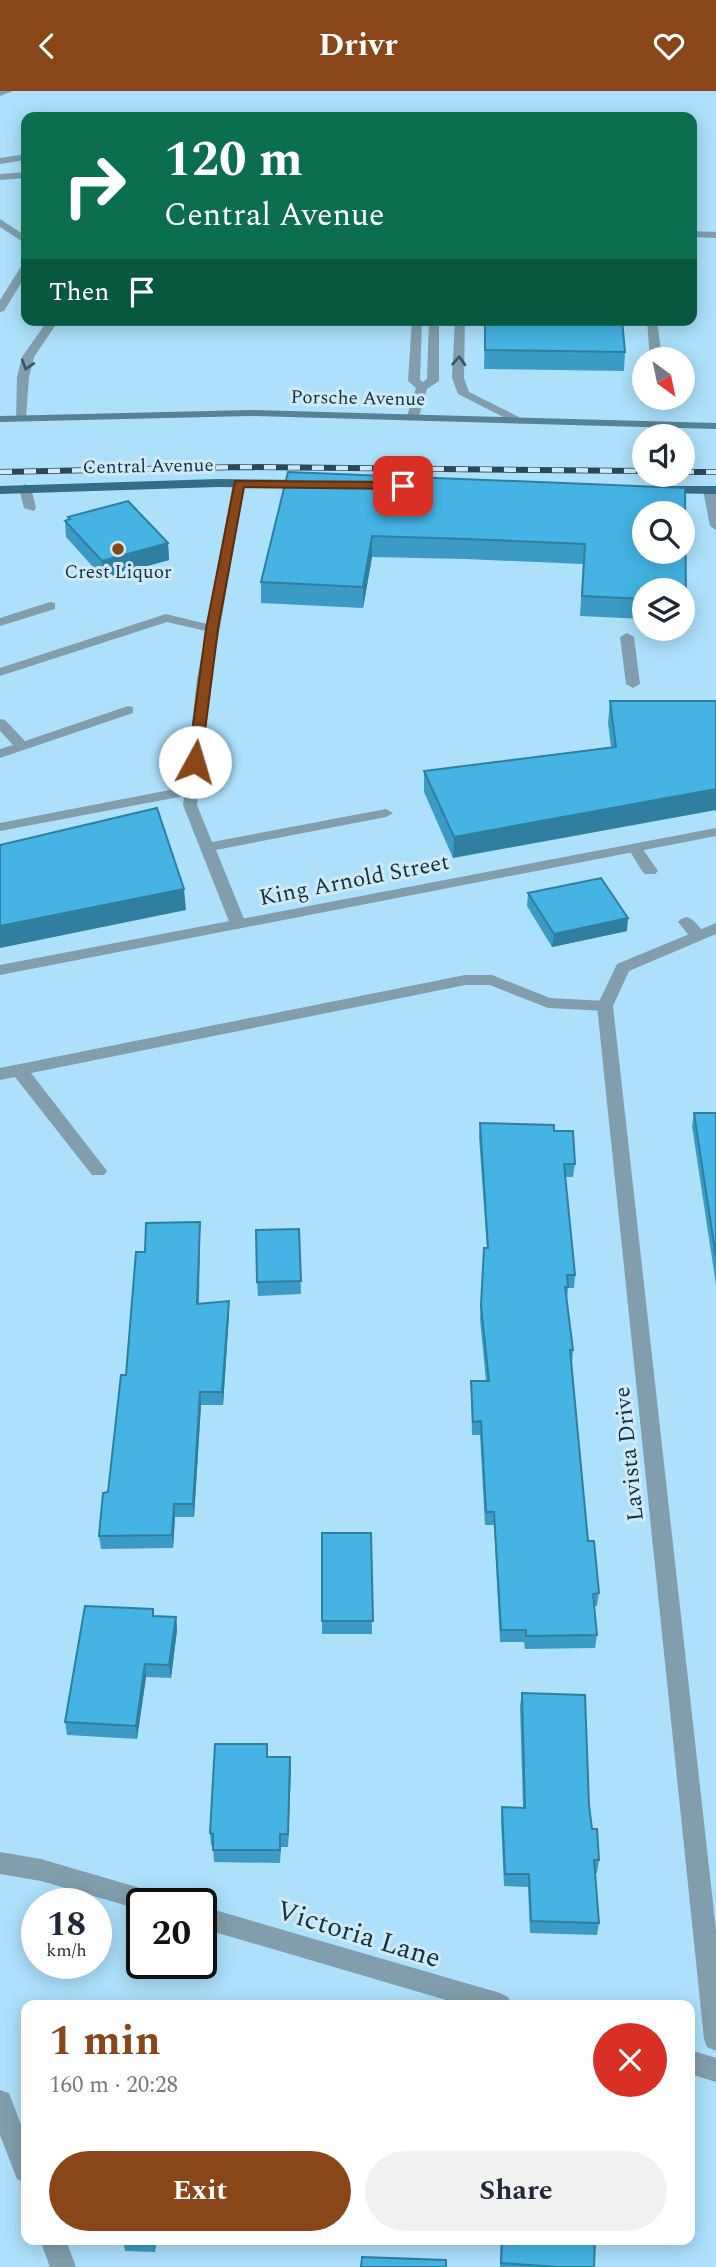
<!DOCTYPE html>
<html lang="en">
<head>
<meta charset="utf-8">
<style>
	:root { --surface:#fff; --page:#f2f2f3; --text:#1f2937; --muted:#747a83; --accent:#894618 }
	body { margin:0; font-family:Spectral,serif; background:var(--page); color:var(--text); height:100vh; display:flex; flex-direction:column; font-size:26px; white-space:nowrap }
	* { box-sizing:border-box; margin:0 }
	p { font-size:23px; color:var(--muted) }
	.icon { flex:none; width:38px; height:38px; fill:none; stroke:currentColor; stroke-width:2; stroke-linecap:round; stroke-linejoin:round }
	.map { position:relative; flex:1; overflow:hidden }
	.side { position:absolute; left:21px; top:1909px; width:674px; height:245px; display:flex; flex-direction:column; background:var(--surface); border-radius:14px; box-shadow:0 4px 18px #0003 }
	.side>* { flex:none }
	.banner { position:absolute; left:21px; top:21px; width:676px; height:214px; border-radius:14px; box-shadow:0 4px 18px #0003; background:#0b6e4f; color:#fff; overflow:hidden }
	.needle { width:46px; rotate:147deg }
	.fabs { position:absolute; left:632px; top:256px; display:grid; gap:14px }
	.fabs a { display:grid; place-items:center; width:63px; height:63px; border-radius:50%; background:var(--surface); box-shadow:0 4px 18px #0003; font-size:35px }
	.speed { position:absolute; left:21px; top:1797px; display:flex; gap:14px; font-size:35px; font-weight:700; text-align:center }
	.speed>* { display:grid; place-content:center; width:91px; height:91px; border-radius:50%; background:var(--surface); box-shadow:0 4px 18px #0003; line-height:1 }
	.speed small { font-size:18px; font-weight:400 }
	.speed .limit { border:4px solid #111; border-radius:10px; background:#fff; color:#111 }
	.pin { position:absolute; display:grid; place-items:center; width:60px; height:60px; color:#fff; margin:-30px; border-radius:14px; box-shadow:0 4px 10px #0006 }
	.me { position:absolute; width:77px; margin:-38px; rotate:6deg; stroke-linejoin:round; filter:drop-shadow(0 0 5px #0008) }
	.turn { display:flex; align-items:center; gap:24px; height:147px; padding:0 28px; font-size:32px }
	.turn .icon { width:91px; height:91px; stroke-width:2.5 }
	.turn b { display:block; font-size:49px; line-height:60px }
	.then { display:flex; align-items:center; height:66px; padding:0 28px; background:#0003; gap:14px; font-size:26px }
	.round { display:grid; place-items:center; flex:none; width:74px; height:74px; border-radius:37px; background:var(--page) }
	.headline { display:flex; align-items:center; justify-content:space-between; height:119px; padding:0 28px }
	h1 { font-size:42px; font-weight:700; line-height:52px; color:var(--accent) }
	.cta { display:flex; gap:14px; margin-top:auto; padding:14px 28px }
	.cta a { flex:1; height:80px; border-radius:42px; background:var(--accent); color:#fff; font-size:28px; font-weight:700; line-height:80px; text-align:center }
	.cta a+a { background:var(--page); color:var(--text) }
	header { display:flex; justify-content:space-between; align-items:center; height:91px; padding:0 28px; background:var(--accent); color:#fff; font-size:32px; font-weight:700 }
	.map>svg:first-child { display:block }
</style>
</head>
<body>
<header><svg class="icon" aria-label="back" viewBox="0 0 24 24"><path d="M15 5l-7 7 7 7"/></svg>Drivr<svg class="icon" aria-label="heart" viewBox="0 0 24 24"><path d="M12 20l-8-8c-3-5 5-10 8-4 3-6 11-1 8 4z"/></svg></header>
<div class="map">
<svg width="716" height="2176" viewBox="0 0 716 2176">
	<rect width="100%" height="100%" fill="#ace0fb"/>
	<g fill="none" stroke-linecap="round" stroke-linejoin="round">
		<!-- lane -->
		<g fill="#829eac" fill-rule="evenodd">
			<polygon points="0,0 13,0 0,5"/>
			<polygon points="26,63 26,69 0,73 0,67"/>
			<polygon points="26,81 26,87 0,89 0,83"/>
			<polygon points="0,128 26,145 26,153 0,136"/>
			<polygon points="691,140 716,141 716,147 691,146"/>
			<polygon points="26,173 26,184 4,220 0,221 0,209 22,174"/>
			<polygon points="48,229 59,229 34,266 29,286 26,327 16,329 17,286 22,266"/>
			<polygon points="412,229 422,229 420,289 423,291 427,288 429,229 439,229 439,290 427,298 419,325 413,328 407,325 416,297 408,290"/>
			<polygon points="455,229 465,229 464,287 469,301 519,326 519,330 511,330 458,303 452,287"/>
			<polygon points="647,229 657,229 662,268 650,268"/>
			<polygon points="239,388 245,392 211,588 197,714 212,751 386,718 393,722 386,726 216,759 246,833 238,838 230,833 183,714 184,705 0,740 0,732 185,696 197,588 206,540 167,531 0,585 0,577 166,523 207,533 233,392"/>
			<polygon points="25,393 31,397 36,417 34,420 24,417 19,397"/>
			<polygon points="50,511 55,512 55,518 0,535 0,527"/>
			<polygon points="627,542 634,546 640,593 633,597 626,593 620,546"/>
			<polygon points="128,615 133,616 133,622 0,667 0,658 13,654 0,640 0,628 5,629 25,650"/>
			<polygon points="635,753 640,754 658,780 655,783 645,783 642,780 628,757"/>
			<path d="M686,826c9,2 15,12 20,19l-2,3h-12l-14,-17 3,-3z"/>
			<polygon points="465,884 492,884 550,907 605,910 613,915 605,920 548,917 490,894 465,894 31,982 104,1076 107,1080 104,1084 92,1084 15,986 0,989 0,977"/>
		</g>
		<!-- street -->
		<g fill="#829eac" fill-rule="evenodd">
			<polygon points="709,395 713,396 716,404 716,439 710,435 703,399"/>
			<polygon points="716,737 716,745 0,884 0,874"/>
			<polygon points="716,832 716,843 629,880 613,915 716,1839 716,1960 707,1956 704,1948 597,915 617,873"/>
			<polygon points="0,1761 41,1768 157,1802 165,1805 169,1813 142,1813 142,1819 41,1790 0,1783"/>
			<polygon points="201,1815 500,1902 508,1906 512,1914 463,1914 201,1837"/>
			<polygon points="690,1959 716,1967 716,1991 690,1983"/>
			<polygon points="0,1999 9,2002 26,2047 26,2092 17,2088 0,2044"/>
			<polygon points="40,2149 66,2149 76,2176 50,2176"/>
		</g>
		<!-- secondary -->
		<polygon fill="#578195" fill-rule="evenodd" points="250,319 716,332 716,338 250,325 0,331 0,325"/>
		<!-- primary -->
		<g fill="#366c85" fill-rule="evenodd">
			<polygon points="218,388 308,389 314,393 308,397 218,396 0,403 0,395"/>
			<polygon points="661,395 716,395 716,403 657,402 657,396"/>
		</g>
		<defs>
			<g id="rail">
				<polyline points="0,381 242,376 644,380"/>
				<polyline points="682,381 716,381"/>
			</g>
		</defs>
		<!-- rail casing -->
		<use href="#rail" stroke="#2a4958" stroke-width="6"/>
		<!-- rail -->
		<use href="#rail" stroke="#d0e9f7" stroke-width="4.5" stroke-dasharray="12" stroke-linecap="butt"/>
	</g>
	<!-- wall -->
	<g fill="#3b9bc4">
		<polygon points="485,229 622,229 625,261 624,280 484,278"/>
		<polygon points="288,381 685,397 686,510 684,530 682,530 682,499 644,499 644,528 580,525 583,473 465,468 372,466 363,517 261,512 261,491"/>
		<polygon points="68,426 168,452 169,469 103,487 66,446 65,430 68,429"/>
		<polygon points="610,610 716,610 453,767 424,701 424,680 611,656 608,632"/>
		<polygon points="528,802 627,840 552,856 527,815"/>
		<polygon points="694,1022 716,1022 716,1194 692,1035"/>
		<polygon points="480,1032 554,1040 575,1073 573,1086 565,1086 575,1184 574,1197 568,1197 567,1209 573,1259 572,1273 588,1450 599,1502 597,1515 594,1515 597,1544 595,1557 525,1558 524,1551 500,1551 494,1434 485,1434 480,1344 472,1344 471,1303 471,1290 486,1290 480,1228 484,1157 487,1157 479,1046"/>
		<polygon points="299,1138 301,1203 258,1205 257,1191"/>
		<polygon points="200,1144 199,1213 229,1210 229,1223 223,1314 201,1314 194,1426 175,1426 173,1457 101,1458 99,1445 108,1401 145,1161"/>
		<polygon points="371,1442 372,1543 322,1543 322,1530"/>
		<polygon points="153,1518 154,1525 176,1526 177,1539 171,1587 146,1586 137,1648 67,1644 65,1631"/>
		<polygon points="522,1602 589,1714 592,1738 599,1769 597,1782 595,1782 599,1832 597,1844 530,1842 528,1796 504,1795 501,1729 502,1716 523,1717 520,1615"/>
		<polygon points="267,1666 290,1666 288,1756 281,1756 280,1772 214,1771 213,1755 211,1754 210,1742"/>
		<polygon points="123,2149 156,2149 155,2161 125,2160"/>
		<polygon points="501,2149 595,2149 594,2176 500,2176"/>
	</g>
	<!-- shaded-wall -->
	<g fill="#307ea0">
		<polygon points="372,445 372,466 363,517 363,496"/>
		<polygon points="168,452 169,469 103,487 102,470"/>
		<polygon points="716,698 716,719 453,767 454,746"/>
		<polygon points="184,798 186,819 0,857 0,835"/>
		<polygon points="628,827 627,840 552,856 554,843"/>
		<polygon points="200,1131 200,1144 198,1226 197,1213"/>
		<polygon points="229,1210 229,1223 223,1314 222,1301"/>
		<polygon points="200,1301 201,1314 194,1426 193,1413"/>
		<polygon points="174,1413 175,1426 173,1457 172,1444"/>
		<polygon points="176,1526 177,1539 171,1587 169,1574"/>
		<polygon points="145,1573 146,1586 137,1648 136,1635"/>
		<polygon points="290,1666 291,1679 288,1756 288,1743"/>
		<polygon points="153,2149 156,2149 155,2161 153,2150"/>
	</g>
	<!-- building -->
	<g fill="#45b4e4" stroke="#307ea0" stroke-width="2" fill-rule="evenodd">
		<polygon points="485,229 622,229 625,261 485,259"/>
		<path d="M288,381l397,16 1,113h-4v-11h-38v9l-62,-3 3,-52 -119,-5 -94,-3 -9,51 -102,-5zM644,422h38v38h-38z"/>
		<polygon points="128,410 168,452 102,470 65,430 70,428 68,426"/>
		<polygon points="610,610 716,610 716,698 454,746 424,680 616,656"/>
		<polygon points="157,717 184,798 0,835 0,754"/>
		<polygon points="601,787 628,827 554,843 528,802"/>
		<polygon points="694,1022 716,1022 716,1166"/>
		<polygon points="480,1032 554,1034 554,1040 573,1040 575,1073 564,1073 575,1184 567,1184 568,1196 565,1196 573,1259 570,1259 588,1450 594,1450 599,1502 593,1503 597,1544 526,1545 526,1539 501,1539 494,1421 486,1421 481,1330 473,1331 471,1290 489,1290 481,1215 484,1157 488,1157"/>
		<polygon points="200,1131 197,1213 229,1210 222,1301 200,1301 193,1413 174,1413 172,1444 99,1445 103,1402 108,1401 121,1284 126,1284 136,1161 145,1161 146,1132"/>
		<polygon points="299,1138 301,1190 257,1191 256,1139"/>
		<polygon points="322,1442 371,1442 373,1530 322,1530"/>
		<polygon points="85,1515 153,1518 153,1525 176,1526 169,1574 145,1573 136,1635 65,1631"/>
		<polygon points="522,1602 585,1604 589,1714 592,1738 597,1738 599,1769 594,1769 599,1832 531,1830 529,1783 505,1783 502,1716 525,1717"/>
		<polygon points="215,1653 267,1653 267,1666 290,1666 288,1743 280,1743 280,1759 213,1759 213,1743 210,1742"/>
		<rect x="123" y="2149" width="30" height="1"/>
		<polygon points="502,2149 595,2149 594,2176 558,2176 501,2172"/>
		<polygon points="362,2166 446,2169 446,2176 361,2176"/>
	</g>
	<!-- one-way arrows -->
	<defs><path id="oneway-chevron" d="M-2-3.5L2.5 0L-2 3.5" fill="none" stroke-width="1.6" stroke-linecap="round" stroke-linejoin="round" transform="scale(1.75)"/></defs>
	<g stroke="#3c5865">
		<use href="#oneway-chevron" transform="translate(459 270) rotate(-87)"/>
		<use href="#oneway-chevron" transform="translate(27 274) rotate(107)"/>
	</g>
	<!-- route -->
	<polygon fill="#894618" stroke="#592e10" stroke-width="2" points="235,390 403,391 409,395 403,398 244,396 218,538 201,671 195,675 188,671 206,538"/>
	<!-- markers -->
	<circle fill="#894618" stroke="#d0e9f7" stroke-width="2.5" cx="118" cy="458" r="7"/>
	<g text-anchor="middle" stroke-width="6" stroke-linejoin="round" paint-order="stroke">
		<!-- far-street labels -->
		<g font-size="19" fill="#16323f" stroke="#d0e9f7">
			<text transform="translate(358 306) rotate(1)" y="7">Porsche Avenue</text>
			<text transform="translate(148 374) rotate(-1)" y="7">Central Avenue</text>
		</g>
		<!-- far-poi labels -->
		<g font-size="19" fill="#16323f" stroke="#d0e9f7">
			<text x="118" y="487">Crest Liquor</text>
		</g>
		<!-- street labels -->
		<g font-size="23" fill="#16323f" stroke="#d0e9f7">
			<text transform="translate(354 788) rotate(-11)" y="8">King Arnold Street</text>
			<text transform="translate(628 1363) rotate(-96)" y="8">Lavista Drive</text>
		</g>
		<!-- near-street labels -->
		<g font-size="28" fill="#16323f" stroke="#d0e9f7">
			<text transform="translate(359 1842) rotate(17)" y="10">Victoria Lane</text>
		</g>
	</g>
</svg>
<div class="fabs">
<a><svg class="needle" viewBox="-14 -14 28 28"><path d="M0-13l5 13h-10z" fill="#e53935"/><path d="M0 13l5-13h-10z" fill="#747a83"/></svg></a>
<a><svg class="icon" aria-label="sound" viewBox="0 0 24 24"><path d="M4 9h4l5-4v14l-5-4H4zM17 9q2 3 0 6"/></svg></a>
<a><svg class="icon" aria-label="search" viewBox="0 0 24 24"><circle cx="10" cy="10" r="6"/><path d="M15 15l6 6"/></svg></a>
<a><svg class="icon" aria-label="layers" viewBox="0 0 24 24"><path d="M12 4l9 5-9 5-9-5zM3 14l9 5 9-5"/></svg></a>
</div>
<div class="speed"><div>18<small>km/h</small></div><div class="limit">20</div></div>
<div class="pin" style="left:403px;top:395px;background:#d93025"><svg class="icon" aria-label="arrive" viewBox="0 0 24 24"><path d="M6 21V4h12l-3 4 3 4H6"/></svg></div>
<svg class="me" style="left:195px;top:671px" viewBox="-20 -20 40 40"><circle r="19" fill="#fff"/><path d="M0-13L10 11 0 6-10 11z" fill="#894618"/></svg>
<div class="banner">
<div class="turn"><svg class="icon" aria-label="right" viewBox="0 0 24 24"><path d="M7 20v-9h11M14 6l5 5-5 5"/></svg><div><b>120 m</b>Central Avenue</div></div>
<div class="then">Then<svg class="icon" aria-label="arrive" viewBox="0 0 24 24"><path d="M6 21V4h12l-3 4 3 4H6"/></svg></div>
</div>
<section class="side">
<div class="headline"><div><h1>1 min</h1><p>160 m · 20:28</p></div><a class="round" style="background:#d93025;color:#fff"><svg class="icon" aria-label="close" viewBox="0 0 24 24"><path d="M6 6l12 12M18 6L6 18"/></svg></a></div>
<div class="cta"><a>Exit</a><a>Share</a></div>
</section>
</div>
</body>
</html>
